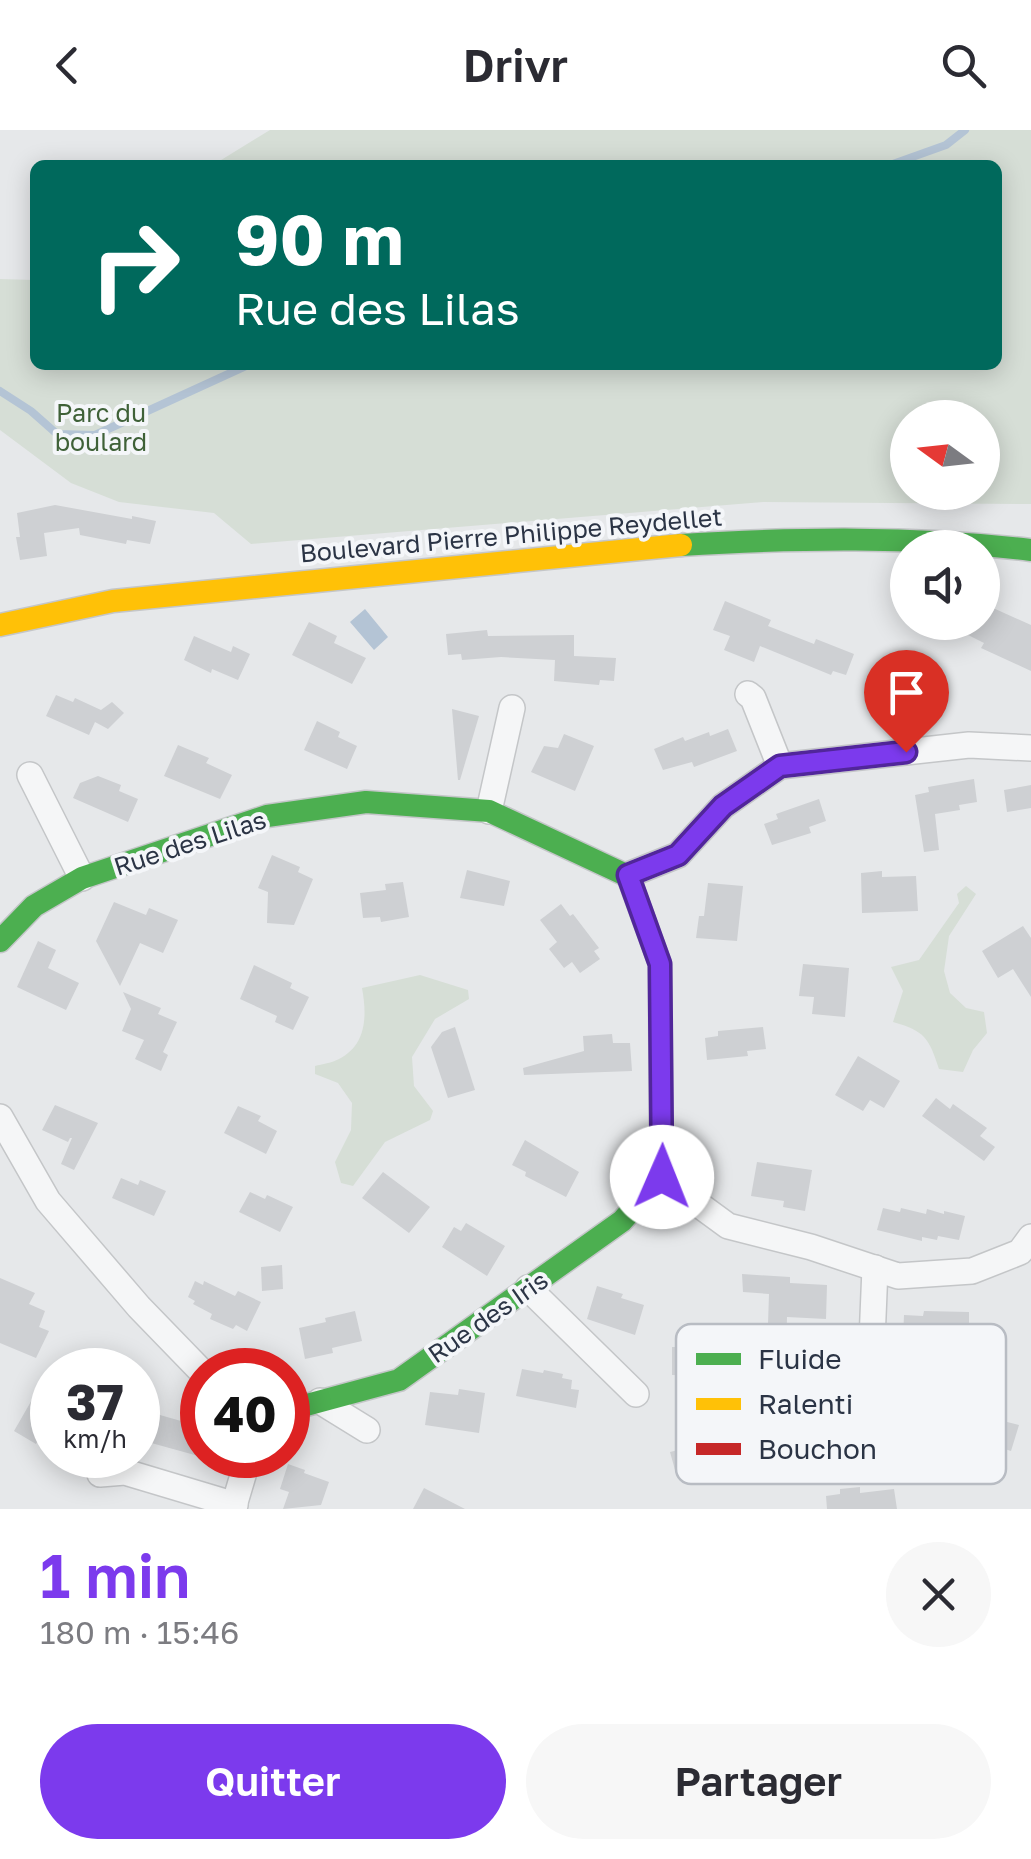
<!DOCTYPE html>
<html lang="fr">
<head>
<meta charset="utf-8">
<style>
	:root { --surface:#fff; --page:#f7f7f7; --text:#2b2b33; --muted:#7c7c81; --accent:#7c3aed }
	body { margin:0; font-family:"Golos Text",sans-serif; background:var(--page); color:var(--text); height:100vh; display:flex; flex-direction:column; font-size:38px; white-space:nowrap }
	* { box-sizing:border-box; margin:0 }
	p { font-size:32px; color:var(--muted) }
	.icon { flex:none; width:55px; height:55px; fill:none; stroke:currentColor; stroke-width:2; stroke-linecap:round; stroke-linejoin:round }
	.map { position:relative; height:1379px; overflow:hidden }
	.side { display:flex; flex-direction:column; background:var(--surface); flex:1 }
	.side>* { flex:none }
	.banner { position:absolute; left:30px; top:30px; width:972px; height:210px; border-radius:15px; box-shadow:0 5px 25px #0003; background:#00695c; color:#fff; overflow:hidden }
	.needle { width:65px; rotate:285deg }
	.controls { position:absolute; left:890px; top:270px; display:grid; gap:20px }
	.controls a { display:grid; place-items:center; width:110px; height:110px; border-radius:50%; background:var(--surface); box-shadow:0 5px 25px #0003; font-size:50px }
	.speed { position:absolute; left:30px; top:1218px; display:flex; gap:20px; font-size:50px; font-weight:700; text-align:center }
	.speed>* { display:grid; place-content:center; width:130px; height:130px; border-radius:50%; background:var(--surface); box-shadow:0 5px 25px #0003; line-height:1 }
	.speed small { font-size:25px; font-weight:400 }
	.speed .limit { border:15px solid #d22; background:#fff; color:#111 }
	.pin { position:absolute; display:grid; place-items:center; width:85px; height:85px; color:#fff; margin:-102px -42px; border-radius:50% 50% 50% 0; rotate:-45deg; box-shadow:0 0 10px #0007 }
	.pin .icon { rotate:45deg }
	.me { position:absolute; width:110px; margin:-55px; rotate:1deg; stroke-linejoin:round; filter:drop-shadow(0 0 8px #0008) }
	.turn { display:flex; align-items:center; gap:35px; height:210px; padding:0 40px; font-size:45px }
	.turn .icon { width:130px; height:130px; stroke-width:2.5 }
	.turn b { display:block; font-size:70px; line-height:85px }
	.round { display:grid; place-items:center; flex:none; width:105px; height:105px; border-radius:52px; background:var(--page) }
	.summary { display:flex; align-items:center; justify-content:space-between; height:170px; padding:0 40px }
	h1 { font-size:60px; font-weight:600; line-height:75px; color:var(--accent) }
	.button { display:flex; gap:20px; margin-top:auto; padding:20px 40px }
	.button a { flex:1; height:115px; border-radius:60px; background:var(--accent); color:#fff; font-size:40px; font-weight:600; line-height:115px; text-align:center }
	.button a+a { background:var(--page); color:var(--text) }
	header { display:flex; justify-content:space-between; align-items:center; height:130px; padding:0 40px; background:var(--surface); font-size:45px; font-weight:600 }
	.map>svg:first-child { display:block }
</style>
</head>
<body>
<header><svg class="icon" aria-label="back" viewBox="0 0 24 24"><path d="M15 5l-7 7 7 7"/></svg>Drivr<svg class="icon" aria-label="search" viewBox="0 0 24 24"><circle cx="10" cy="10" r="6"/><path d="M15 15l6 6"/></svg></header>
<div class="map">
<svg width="1031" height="1379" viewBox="0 0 1031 1379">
	<rect width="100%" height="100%" fill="#e6e8ea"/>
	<!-- green -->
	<g fill="#d6ded6" fill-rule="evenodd">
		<path d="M270,0h761v374l-268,-2 -512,42 -37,-31 -95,-11 -48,-19 -71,-53v-151l35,1v85h963v-200h-785zM908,288h74v74h-74z"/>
		<path d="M966,756l10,8 -27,42 -5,35 6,22 16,15 18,4 3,21 -14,17 -10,22 -24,-3c-10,-31 -14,-38 -46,-47l10,-31 -12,-24 28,-7 40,-57 -2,-9z"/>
		<path d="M420,845l48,15 1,9 -34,20 -23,38 2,29 19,25 -3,9 -45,22 -32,44 -12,-3 -6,-21 16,-32 1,-27 -14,-20 -23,-9v-8c7,-2 17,-3 24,-7 28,-14 28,-44 23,-71z"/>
	</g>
	<!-- water -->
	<polygon fill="#b4c4d5" points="365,479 388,507 374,520 350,492"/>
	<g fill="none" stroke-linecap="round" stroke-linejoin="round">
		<!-- stream -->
		<g stroke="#b4c4d5" stroke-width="8">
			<polyline points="890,35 946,15 965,0"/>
			<polyline points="0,261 31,281 57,304 95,305 248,235"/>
		</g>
	</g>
	<!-- building -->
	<g fill="#ced0d3">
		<polygon points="55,375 132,389 132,386 156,391 150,414 127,410 126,414 80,405 79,398 44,403 47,426 20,430 16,407 20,407 17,383"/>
		<polygon points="725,471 771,490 768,496 814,514 816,509 854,524 846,545 833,541 831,545 760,516 754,532 724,520 730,506 713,500"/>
		<polygon points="982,473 1031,495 1031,541 981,518 984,513 942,492 982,492"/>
		<polygon points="309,492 337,506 334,513 366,528 352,554 292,525"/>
		<polygon points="487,500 488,506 574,505 574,526 616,528 614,551 600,550 599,555 554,551 555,530 501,527 462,530 461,524 448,525 446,504"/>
		<polygon points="194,506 231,522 233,516 250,524 238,550 212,539 211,543 184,530"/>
		<polygon points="889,531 936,538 932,569 916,567 914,581 882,576"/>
		<polygon points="56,565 73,572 75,568 101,580 112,572 124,583 108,599 95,592 89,605 46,586"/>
		<polygon points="452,579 479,586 460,650 458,650"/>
		<polygon points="317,591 340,602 338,607 357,616 347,639 304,620"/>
		<polygon points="728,599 737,621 694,637 692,632 663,640 654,619 683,607 685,611 709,602 710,606"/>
		<polygon points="564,604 594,616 575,661 531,642 544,616 558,618"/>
		<polygon points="178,615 209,628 206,633 232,645 220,669 164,646"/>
		<polygon points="98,646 121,655 119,661 138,669 128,692 73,668 80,653"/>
		<polygon points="974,649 977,672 959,675 960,680 935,684 939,720 924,722 915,665 929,662 928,657"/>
		<polygon points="1031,655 1031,678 1007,682 1004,660"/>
		<polygon points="819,669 826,691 809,697 811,703 772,715 764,694 778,689 776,684"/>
		<polygon points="272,725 300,737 298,742 313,749 294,795 267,793 268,762 258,758"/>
		<polygon points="467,740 510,751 504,776 460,768"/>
		<polygon points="882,741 882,747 916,746 918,781 862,783 861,743"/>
		<polygon points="403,752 409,787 381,792 380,787 363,788 360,763 386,760 385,754"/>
		<polygon points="708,753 743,756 737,811 696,808 699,786 704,786"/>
		<polygon points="114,772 146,785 149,778 178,790 163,823 140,813 120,856 96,811"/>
		<polygon points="561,774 570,786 573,784 599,818 594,821 600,829 580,843 572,832 564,838 549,819 557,812 540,790"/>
		<polygon points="1023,796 1031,808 1031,867 1013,839 998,848 982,821"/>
		<polygon points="38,811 56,820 48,838 79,853 66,880 17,857"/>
		<polygon points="803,834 849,838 845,887 812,884 814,867 799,866"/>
		<polygon points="254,835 292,853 290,858 309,867 293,900 275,892 277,886 240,869"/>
		<polygon points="123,862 161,878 158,884 177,892 163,922 168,925 161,941 135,929 144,910 122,901 131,879"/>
		<polygon points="455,897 475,960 448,968 431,917 442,902"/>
		<polygon points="763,897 766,919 747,921 748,926 707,930 705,908 718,906 718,901"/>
		<polygon points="612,904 613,913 630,913 632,941 524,945 523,938 584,921 583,906"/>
		<polygon points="858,926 900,951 884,978 870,970 863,981 835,965"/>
		<polygon points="936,968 950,979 953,974 987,998 980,1006 995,1017 984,1031 922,986"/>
		<polygon points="55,975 98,993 74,1040 61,1034 72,1008 70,1008 68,1012 42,1000"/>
		<polygon points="238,976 261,986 258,991 277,1001 266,1024 224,1003"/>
		<polygon points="525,1010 579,1042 566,1067 525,1046 526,1042 512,1035"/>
		<polygon points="757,1032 812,1040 805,1081 783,1077 784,1071 751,1066"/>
		<polygon points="383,1042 430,1077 409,1103 362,1068"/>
		<polygon points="121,1048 138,1055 140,1050 166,1061 154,1086 112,1068"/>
		<polygon points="250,1062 265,1069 267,1065 293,1077 280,1102 239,1082"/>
		<polygon points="883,1078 900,1082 901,1078 926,1084 927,1079 944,1084 944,1081 965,1086 959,1110 938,1106 937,1110 922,1107 922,1111 877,1100"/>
		<polygon points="466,1093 505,1116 487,1146 442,1117 454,1097 461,1101"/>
		<polygon points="282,1135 283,1159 262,1161 261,1137"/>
		<polygon points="742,1144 790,1147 790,1153 827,1155 826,1189 787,1187 786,1225 767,1224 769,1164 743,1162"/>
		<polygon points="0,1148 35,1163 29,1174 45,1181 39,1197 49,1201 36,1228 0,1213"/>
		<polygon points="195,1151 203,1155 204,1151 235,1166 238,1161 261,1172 247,1201 236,1195 233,1199 210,1189 212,1184 193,1174 195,1171 188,1167"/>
		<polygon points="597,1156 623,1164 621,1168 644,1175 635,1205 587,1189"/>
		<polygon points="355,1181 362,1211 332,1218 333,1223 305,1229 299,1198 326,1192 325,1188"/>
		<polygon points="924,1181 969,1182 969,1205 950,1204 950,1209 903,1209 904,1185 923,1186"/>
		<polygon points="707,1201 731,1202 735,1210 740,1210 739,1239 705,1239 705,1246 672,1245 672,1217 675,1217 675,1213 706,1213"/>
		<polygon points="522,1239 543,1243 544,1240 563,1244 562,1248 572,1250 571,1259 579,1260 576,1278 516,1266"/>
		<polygon points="459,1259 485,1263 479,1303 425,1295 430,1262 458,1265"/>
		<polygon points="37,1261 52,1270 52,1319 38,1310 36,1314 14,1301"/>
		<polygon points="153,1283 202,1297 202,1327 144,1311"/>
		<polygon points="938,1283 954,1288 955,1283 979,1290 980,1285 1019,1295 1011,1321 989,1314 988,1317 975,1313 974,1318 930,1305"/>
		<polygon points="717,1293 722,1311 724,1312 732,1345 693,1354 690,1344 677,1347 670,1322 702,1314 698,1298"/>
		<polygon points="786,1316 825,1318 806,1355 790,1347"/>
		<polygon points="288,1334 305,1340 304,1343 329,1352 321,1375 283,1379 289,1362 280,1359"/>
		<polygon points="860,1357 860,1363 894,1359 897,1379 827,1379 826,1366 840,1364 840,1359"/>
		<polygon points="424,1358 465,1379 413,1379"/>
	</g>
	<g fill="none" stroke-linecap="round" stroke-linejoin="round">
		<defs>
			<g id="street">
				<polyline points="748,564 753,568 780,636"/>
				<polyline points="30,645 82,748"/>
				<polyline points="489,681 512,578"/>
				<polyline points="628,745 678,725 723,676 780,636 969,615 1031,618"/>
				<polyline points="0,987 48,1071 139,1177 202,1242"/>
				<polyline points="661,1047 728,1096 811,1117 898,1146 972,1141 1020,1122 1031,1107"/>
				<polyline points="528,1158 636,1264"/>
				<polyline points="870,1259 875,1138"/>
				<polyline points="320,1271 367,1300"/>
				<polyline points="100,1344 125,1342 235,1375"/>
				<polyline points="233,1379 249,1325"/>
			</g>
			<g id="fast">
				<path d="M681,415c117,-7 233,-9 350,5"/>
				<polyline points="0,811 34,776 82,748 267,686 366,672 489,681 628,746"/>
				<polyline points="288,1280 399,1250 622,1091 661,1047 661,1000"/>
			</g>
			<polyline id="slow" points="0,495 113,471 681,415"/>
			<polyline id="jam" points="628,746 660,834 661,1000"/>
		</defs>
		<!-- street casing -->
		<use href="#street" stroke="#c4c6c8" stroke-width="28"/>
		<!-- fast casing -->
		<use href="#fast" stroke="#c4c6c8" stroke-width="25"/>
		<!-- slow casing -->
		<use href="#slow" stroke="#c4c6c8" stroke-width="25"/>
		<!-- jam casing -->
		<use href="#jam" stroke="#c4c6c8" stroke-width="25"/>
		<!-- street -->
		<use href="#street" stroke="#f5f6f7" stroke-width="25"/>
		<!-- fast -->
		<use href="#fast" stroke="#4caf50" stroke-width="22"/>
		<!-- slow -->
		<use href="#slow" stroke="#ffc107" stroke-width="22"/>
		<!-- jam -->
		<use href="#jam" stroke="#c62828" stroke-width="22"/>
	</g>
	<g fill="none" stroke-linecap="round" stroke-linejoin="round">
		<defs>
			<polyline id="route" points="662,1047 660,834 628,745 678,725 723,676 780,636 906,622"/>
		</defs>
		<!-- route casing -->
		<use href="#route" stroke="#51269a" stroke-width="25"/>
		<!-- route -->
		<use href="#route" stroke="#7c3aed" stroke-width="18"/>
	</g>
	<g text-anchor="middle" stroke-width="8" stroke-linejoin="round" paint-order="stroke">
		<!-- park labels -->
		<g font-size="25" fill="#3f6138" stroke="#f4f6f9">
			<text x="101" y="292">Parc du<tspan x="101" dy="29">boulard</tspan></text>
		</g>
		<!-- street labels -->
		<g font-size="25" fill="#2b3445" stroke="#f4f6f9">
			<text transform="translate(511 405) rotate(-5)" y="9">Boulevard Pierre Philippe Reydellet</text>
			<text transform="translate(190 713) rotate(-18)" y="9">Rue des Lilas</text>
			<text transform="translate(488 1187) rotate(-35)" y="9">Rue des Iris</text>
		</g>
	</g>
	<!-- legend -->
	<rect x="676" y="1194" width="330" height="160" rx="15" fill="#f4f6f9" stroke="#b8bcc3" stroke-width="2.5"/>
	<rect x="696" y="1223" width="45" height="12" fill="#4caf50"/>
	<rect x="696" y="1268" width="45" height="12" fill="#ffc107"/>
	<rect x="696" y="1313" width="45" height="12" fill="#c62828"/>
	<g font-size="28" fill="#2b3445">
		<text x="758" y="1239">Fluide</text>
		<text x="758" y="1284">Ralenti</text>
		<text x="758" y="1329">Bouchon</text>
	</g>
</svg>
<div class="controls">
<a><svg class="needle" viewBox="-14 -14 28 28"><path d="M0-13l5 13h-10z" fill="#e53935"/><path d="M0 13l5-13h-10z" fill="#7c7c81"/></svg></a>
<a><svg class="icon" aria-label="sound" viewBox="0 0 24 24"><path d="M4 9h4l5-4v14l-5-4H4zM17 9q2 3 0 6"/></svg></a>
</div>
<div class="speed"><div>37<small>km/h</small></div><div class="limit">40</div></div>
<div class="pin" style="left:906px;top:622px;background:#d93025"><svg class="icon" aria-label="arrive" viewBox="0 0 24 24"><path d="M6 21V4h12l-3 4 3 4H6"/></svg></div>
<svg class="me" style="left:662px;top:1047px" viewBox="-20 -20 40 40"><circle r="19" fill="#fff"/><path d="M0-13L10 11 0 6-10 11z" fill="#7c3aed"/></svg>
<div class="banner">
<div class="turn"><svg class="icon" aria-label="right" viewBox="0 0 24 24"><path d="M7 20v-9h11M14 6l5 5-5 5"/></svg><div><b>90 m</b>Rue des Lilas</div></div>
</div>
</div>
<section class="side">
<div class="summary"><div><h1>1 min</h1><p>180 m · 15:46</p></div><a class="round"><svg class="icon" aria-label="close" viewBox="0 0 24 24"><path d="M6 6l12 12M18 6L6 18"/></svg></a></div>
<div class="button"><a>Quitter</a><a>Partager</a></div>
</section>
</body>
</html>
